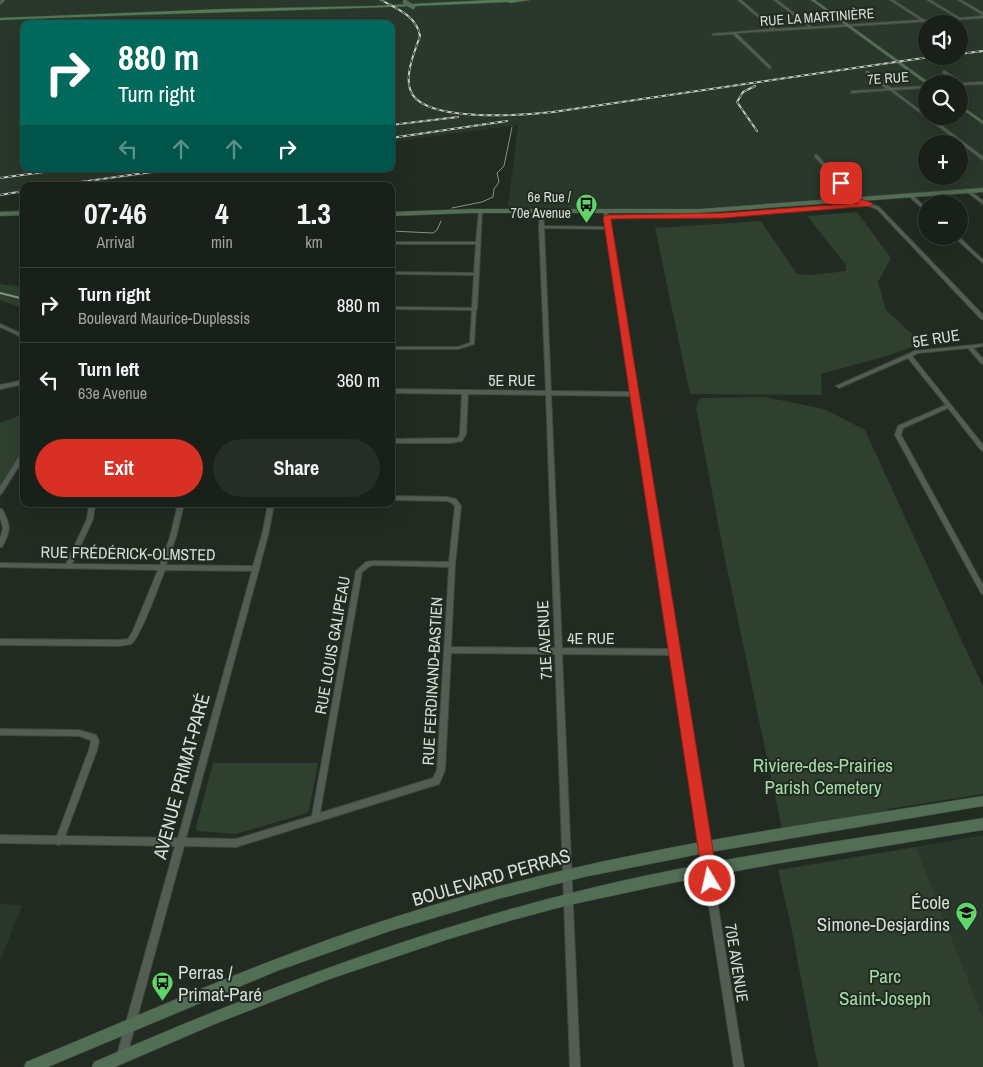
<!DOCTYPE html>
<html lang="en">
<head>
<meta charset="utf-8">
<style>
	:root { --surface:#192019; --page:#262d26; --text:#f1f3f6; --muted:#9fa3a2; --line:#373e38; --accent:#d93025 }
	body { margin:0; font-family:"Archivo Narrow",sans-serif; background:var(--page); color:var(--text); height:100vh; display:flex; flex-direction:column; font-size:19px; white-space:nowrap }
	* { box-sizing:border-box; margin:0 }
	p { font-size:16px; color:var(--muted) }
	.icon { flex:none; width:28px; height:28px; fill:none; stroke:currentColor; stroke-width:2; stroke-linecap:round; stroke-linejoin:round }
	.map { position:relative; flex:1; overflow:hidden }
	.details { position:absolute; left:20px; top:182px; width:375px; height:325px; display:flex; flex-direction:column; background:var(--surface); border-radius:10px; box-shadow:0 5px 20px #0002,0 0 0 1px var(--line) }
	.details>* { flex:none }
	.top-card { position:absolute; left:20px; top:20px; width:375px; height:152px; border-radius:10px; box-shadow:0 5px 20px #0002,0 0 0 1px var(--line); background:#00695c; color:#fff; overflow:hidden }
	.buttons { position:absolute; left:918px; top:15px; display:grid; gap:10px }
	.buttons a { display:grid; place-items:center; width:50px; height:50px; border-radius:50%; background:var(--surface); box-shadow:0 5px 20px #0002,0 0 0 1px var(--line); font-size:25px }
	.pin { position:absolute; display:grid; place-items:center; width:42px; height:42px; color:#fff; margin:-21px; border-radius:10px; box-shadow:0 2px 8px #0006 }
	.me { position:absolute; width:55px; margin:-28px; rotate:351deg; stroke-linejoin:round; filter:drop-shadow(0 0 4px #0008) }
	.turn { display:flex; align-items:center; gap:18px; height:105px; padding:0 15px; font-size:22px }
	.turn .icon { width:65px; height:65px; stroke-width:2.5 }
	.turn b { display:block; font-size:35px; line-height:42px }
	.lanes { display:flex; align-items:center; height:48px; padding:0 15px; background:#0003; justify-content:center; gap:25px; direction:ltr }
	.lanes .off { opacity:.35 }
	.eta { display:flex; justify-content:space-evenly; align-items:center; height:85px; text-align:center }
	.eta b { font-size:30px; font-weight:700; line-height:35px }
	.primary-button { display:flex; gap:10px; margin-top:auto; padding:10px 15px }
	.primary-button a { flex:1; height:58px; border-radius:30px; background:var(--accent); color:#fff; font-size:20px; font-weight:700; line-height:58px; text-align:center }
	.primary-button a+a { background:var(--page); color:var(--text) }
	ul { padding:0; list-style:none }
	li { display:flex; align-items:center; gap:15px; height:75px; padding:0 15px; border-top:1px solid var(--line) }
	li div { flex:1 }
	li b { display:block; font-size:19px }
	li em { font-style:normal }
	.map>svg:first-child { display:block }
</style>
</head>
<body>
<div class="map">
<svg width="983" height="1067" viewBox="0 0 983 1067">
	<rect width="100%" height="100%" fill="#212b21"/>
	<!-- built -->
	<g fill="#29382a" fill-rule="evenodd">
		<path d="M0,0h983v188l-281,20 -90,2 -104,-3 10,-82 -127,17v-118h-367v145h170l-130,17h-40v6l-24,3zM926,24h33v32h-33zM926,84h33v32h-33zM926,144h33v32h-33z"/>
		<polygon points="983,835 983,1018 916,847"/>
		<polygon points="0,904 22,905 0,961"/>
	</g>
	<!-- green -->
	<g fill="#2f402f">
		<polygon points="857,212 891,258 878,282 886,310 922,343 890,355 821,374 822,395 690,394 655,228 761,221 797,274 813,275 846,271 846,265 807,216"/>
		<polygon points="0,284 24,287 24,309 0,300"/>
		<polygon points="765,397 824,409 865,430 983,687 983,794 888,809 890,817 783,834 722,544 696,408 700,398"/>
		<polygon points="24,414 24,453 0,498 0,423"/>
		<polygon points="213,763 318,763 309,810 307,813 236,834 197,831 196,827"/>
		<polygon points="916,847 983,1018 983,1067 818,1067 790,921 778,870"/>
	</g>
	<g fill="none" stroke-linecap="round" stroke-linejoin="round">
		<!-- stream-far1 -->
		<g stroke="#809881" stroke-width="1">
			<polyline points="452,208 482,202 493,197 494,189 499,182 497,173 504,166 512,127"/>
			<polyline points="391,231 433,233 437,230 441,221"/>
		</g>
		<!-- stream -->
		<polyline stroke="#809881" stroke-width="2" points="0,293 24,299"/>
		<defs>
			<g id="street">
				<polygon points="738,0 741,0 775,29 809,27 774,0 777,0 812,27 921,20 890,0 893,0 924,20 957,18 927,0 930,0 960,18 983,16 983,18 736,33 771,67 770,69 733,34 713,35 712,34 772,29"/>
				<polygon points="958,0 961,0 983,13 983,15"/>
				<polygon points="866,71 868,71 891,88 926,86 926,88 893,90 926,115 926,116 929,116 983,157 983,160 890,90 851,93 852,91 887,89 866,73"/>
				<polygon points="943,71 945,71 963,83 983,82 983,84 959,85 959,84 958,84 959,83 943,73"/>
				<polygon points="815,155 817,155 857,199 879,207 983,315 983,319 981,319 877,209 855,201 815,157"/>
				<polygon points="967,190 969,190 983,201 983,204 967,192"/>
				<polygon points="909,194 911,194 926,208 926,211 925,211 909,196"/>
				<polygon points="479,210 482,211 479,274 477,308 477,309 476,310 474,344 458,349 391,349 391,347 458,347 470,343 472,310 391,309 391,307 472,308 474,275 391,274 391,272 474,273 476,244 391,244 391,242 476,242"/>
				<path d="M540,210l3,1 1,15 62,1 -2,-15 2,-1 2,1 69,440 67,415h-10l-64,-412 -108,-1 18,413h-10l-15,-413 -104,-1 -6,117 -6,14 -203,63 -52,-1 -57,209 -2,3 -3,2 -3,-2 -2,-3 58,-209 -114,-2 -2,1 -3,-1 -56,-1v-8l57,1 32,-86 2,-9 -1,-1 -11,-4 -79,-1v-6l79,1 17,5 3,6 -2,9 -32,86 113,2 74,-267 -87,-1c-5,12 -25,69 -34,74 -3,1 -9,1 -12,2l-119,-1v-6l119,1 9,-1 5,-8 25,-61 -158,-3v-4l66,1 21,-45 2,-15h6l-2,15 -21,45 88,1 10,-28 8,-33h6l-8,33 -10,28 87,1 10,-35 5,-27h6l-5,27 -10,38 -73,269 50,1 76,-23 44,-245 10,-9 8,-1 75,1 6,-56 -3,-3 -5,-2 -56,-1v-4l56,1 9,2 5,7 -6,59 -4,82 104,1 -9,-253 -78,-1 -2,40 -4,7 -11,2h-60v-4l67,-1 2,-4 2,-40 -71,-1v-4l155,2 -7,-164zM544,228l63,1 24,163 -80,-1zM551,395l80,1 38,253 -107,-1zM374,565l75,2 -12,203 -4,8 -113,35 42,-241 8,-6z"/>
				<polygon points="953,236 958,236 983,260 983,263"/>
				<polygon points="0,324 24,335 24,338 0,327"/>
				<polygon points="983,344 983,346 973,348 983,359 983,364 981,363 968,348 918,353 912,356 983,445 983,451 981,450 948,408 903,428 901,435 983,585 983,594 981,593 895,435 898,426 946,405 908,358 841,387 839,388 836,386 915,351"/>
				<polygon points="24,380 24,384 0,389 0,385"/>
				<polygon points="24,451 24,458 2,493 0,494 0,487 22,452"/>
				<path d="M0,509h2c9,16 9,22 0,38h-2v-8l3,-11 -3,-11z"/>
			</g>
			<g id="secondary">
				<polygon points="1,0 5,0 0,5"/>
				<polygon points="811,0 815,0 931,84 926,84"/>
				<polygon points="959,104 983,121 983,124 959,107"/>
				<polygon points="983,188 983,192 699,213 470,213 391,216 391,212 470,209 699,209"/>
				<polygon points="24,211 24,215 0,216 0,212"/>
				<path d="M983,796v10l-278,47 -121,24 -86,22 -108,32 -113,40 -229,96h-24l2,-5c83,-34 166,-71 250,-103 73,-28 149,-53 224,-73 159,-42 322,-64 483,-90z"/>
				<path d="M983,818v12l-208,34 -103,19 -103,22 -60,16 -60,18 -119,40 -115,45 -100,43h-23l2,-5c154,-67 310,-127 473,-168 136,-35 277,-53 416,-76z"/>
			</g>
			<path id="primary" d="M490,0h40l-20,3 -2,-1c-169,8 -339,11 -508,18v-2l224,-9 149,-3z"/>
		</defs>
		<!-- street casing -->
		<use href="#street" stroke="#3f483f" stroke-width="2"/>
		<!-- secondary casing -->
		<use href="#secondary" stroke="#3f483f" stroke-width="1"/>
		<!-- primary casing -->
		<use href="#primary" stroke="#3f483f" stroke-width="1"/>
		<!-- street -->
		<use href="#street" fill="#525e53" fill-rule="evenodd"/>
		<!-- secondary -->
		<use href="#secondary" fill="#526e54" fill-rule="evenodd"/>
		<!-- primary -->
		<use href="#primary" fill="#517e55" fill-rule="evenodd"/>
		<defs>
			<g id="rail">
				<path d="M381,0c16,9 36,16 39,36 -5,15 -15,37 -10,53 9,35 115,26 143,23l384,-56"/>
				<polyline points="959,54 983,51"/>
				<polyline points="930,59 951,56"/>
				<polyline points="755,86 743,92 737,102 757,131"/>
				<polyline points="391,125 458,117"/>
				<polyline points="391,138 507,121"/>
				<polyline points="0,178 66,169"/>
				<polyline points="52,186 173,169"/>
				<polyline points="0,195 24,191"/>
			</g>
		</defs>
		<!-- rail casing -->
		<use href="#rail" stroke="#c4cbc4" stroke-width="2"/>
		<!-- rail -->
		<use href="#rail" stroke="#212b21" stroke-width="1" stroke-dasharray="4" stroke-linecap="butt"/>
		<defs>
			<polyline id="secondary-bridge" points="405,2 413,7"/>
		</defs>
		<!-- secondary-bridge casing -->
		<use href="#secondary-bridge" stroke="#3f483f" stroke-width="5" stroke-linecap="butt"/>
		<!-- secondary-bridge -->
		<use href="#secondary-bridge" stroke="#526e54" stroke-width="4.5"/>
	</g>
	<!-- route -->
	<polygon fill="#d93025" stroke="#8d1f18" points="838,181 843,181 858,198 872,203 872,206 723,218 611,219 718,881 716,887 710,889 705,887 703,881 603,217 607,215 723,213 858,203 853,201 838,184"/>
	<!-- icons -->
	<defs>
		<symbol id="bus-pin" viewBox="-11 -11 22 30"><path d="M0 17L-7.5 6A9.5 9.5 0 1 1 7.5 6Z" fill="#5fd56b" stroke="#212b21"/><path d="M-5-6H5V4H4V6H2V4H-2V6H-4V4H-5ZM-3.5-4V0h7V-4ZM-3.5 1.2v1.5H-2V1.2ZM2 1.2v1.5H3.5V1.2Z" fill="#111"/></symbol>
		<symbol id="school-pin" viewBox="-11 -11 22 30"><path d="M0 17L-7.5 6A9.5 9.5 0 1 1 7.5 6Z" fill="#5fd56b" stroke="#212b21"/><path d="M0-5L7-2L0 1L-7-2ZM-4 1L0 2.5L4 1V4Q0 6-4 4Z" fill="#111"/></symbol>
	</defs>
	<g fill-rule="evenodd">
		<use href="#bus-pin" x="574" y="192" width="25" height="34"/>
		<use href="#school-pin" x="954" y="900" width="25" height="34"/>
		<use href="#bus-pin" x="150" y="970" width="25" height="34"/>
	</g>
	<g text-anchor="middle" stroke-width="4" stroke-linejoin="round" paint-order="stroke">
		<!-- far-street labels -->
		<g font-size="14" fill="#d7ded7" stroke="#212b21">
			<text transform="translate(817 17) rotate(-4)" y="5">RUE LA MARTINIÈRE</text>
			<text transform="translate(888 78) rotate(-4)" y="5">7E RUE</text>
		</g>
		<!-- far-poi labels -->
		<g font-size="14" fill="#d7ded7" stroke="#212b21" text-anchor="end">
			<text x="571" y="202">6e Rue /<tspan x="571" dy="16">70e Avenue</tspan></text>
		</g>
		<!-- street labels -->
		<g font-size="16" fill="#d7ded7" stroke="#212b21">
			<text transform="translate(936 338) rotate(-9)" y="6">5E RUE</text>
			<text x="512" y="386">5E RUE</text>
			<text transform="translate(128 553) rotate(1)" y="6">RUE FRÉDÉRICK-OLMSTED</text>
			<text x="591" y="644">4E RUE</text>
			<text transform="translate(544 640) rotate(-93)" y="6">71E AVENUE</text>
			<text transform="translate(332 645) rotate(-80)" y="6">RUE LOUIS GALIPEAU</text>
			<text transform="translate(432 681) rotate(-87)" y="6">RUE FERDINAND-BASTIEN</text>
			<text transform="translate(737 963) rotate(81)" y="6">70E AVENUE</text>
		</g>
		<!-- near-park labels -->
		<g font-size="19" fill="#a6dba8" stroke="#212b21">
			<text x="823" y="772">Riviere-des-Prairies<tspan x="823" dy="22">Parish Cemetery</tspan></text>
			<text x="885" y="983">Parc<tspan x="885" dy="22">Saint-Joseph</tspan></text>
		</g>
		<!-- near-street labels -->
		<g font-size="19" fill="#d7ded7" stroke="#212b21">
			<text transform="translate(181 776) rotate(-75)" y="7">AVENUE PRIMAT-PARÉ</text>
			<text transform="translate(491 877) rotate(-16)" y="7">BOULEVARD PERRAS</text>
		</g>
		<!-- near-poi labels -->
		<g font-size="19" fill="#d7ded7" stroke="#212b21" text-anchor="end">
			<text x="950" y="909">École<tspan x="950" dy="22">Simone-Desjardins</tspan></text>
			<text x="178" y="979" text-anchor="start">Perras /<tspan x="178" dy="22">Primat-Paré</tspan></text>
		</g>
	</g>
</svg>
<div class="buttons">
<a><svg class="icon" aria-label="sound" viewBox="0 0 24 24"><path d="M4 9h4l5-4v14l-5-4H4zM17 9q2 3 0 6"/></svg></a>
<a><svg class="icon" aria-label="search" viewBox="0 0 24 24"><circle cx="10" cy="10" r="6"/><path d="M15 15l6 6"/></svg></a>
<a>+</a>
<a>−</a>
</div>
<div class="pin" style="left:841px;top:183px;background:#d93025"><svg class="icon" aria-label="arrive" viewBox="0 0 24 24"><path d="M6 21V4h12l-3 4 3 4H6"/></svg></div>
<svg class="me" style="left:710px;top:881px" viewBox="-20 -20 40 40"><circle r="17" fill="#d93025" stroke="#fff" stroke-width="3"/><path d="M0-11L8 9 0 5-8 9z" fill="#fff"/></svg>
<div class="top-card">
<div class="turn"><svg class="icon" aria-label="right" viewBox="0 0 24 24"><path d="M7 20v-9h11M14 6l5 5-5 5"/></svg><div><b>880 m</b>Turn right</div></div>
<div class="lanes"><svg class="icon off" aria-label="left" viewBox="0 0 24 24"><path d="M17 20v-9H6M10 6l-5 5 5 5"/></svg><svg class="icon off" aria-label="ahead" viewBox="0 0 24 24"><path d="M12 20V5M6 11l6-6 6 6"/></svg><svg class="icon off" aria-label="ahead" viewBox="0 0 24 24"><path d="M12 20V5M6 11l6-6 6 6"/></svg><svg class="icon" aria-label="right" viewBox="0 0 24 24"><path d="M7 20v-9h11M14 6l5 5-5 5"/></svg></div>
</div>
<section class="details">
<div class="eta">
<div><b>07:46</b><p>Arrival</p></div>
<div><b>4</b><p>min</p></div>
<div><b>1.3</b><p>km</p></div>
</div>
<ul>
<li><svg class="icon" aria-label="right" viewBox="0 0 24 24"><path d="M7 20v-9h11M14 6l5 5-5 5"/></svg><div><b>Turn right</b><p>Boulevard Maurice-Duplessis</p></div><em>880 m</em></li>
<li><svg class="icon" aria-label="left" viewBox="0 0 24 24"><path d="M17 20v-9H6M10 6l-5 5 5 5"/></svg><div><b>Turn left</b><p>63e Avenue</p></div><em>360 m</em></li>
</ul>
<div class="primary-button"><a>Exit</a><a>Share</a></div>
</section>
</div>
</body>
</html>
